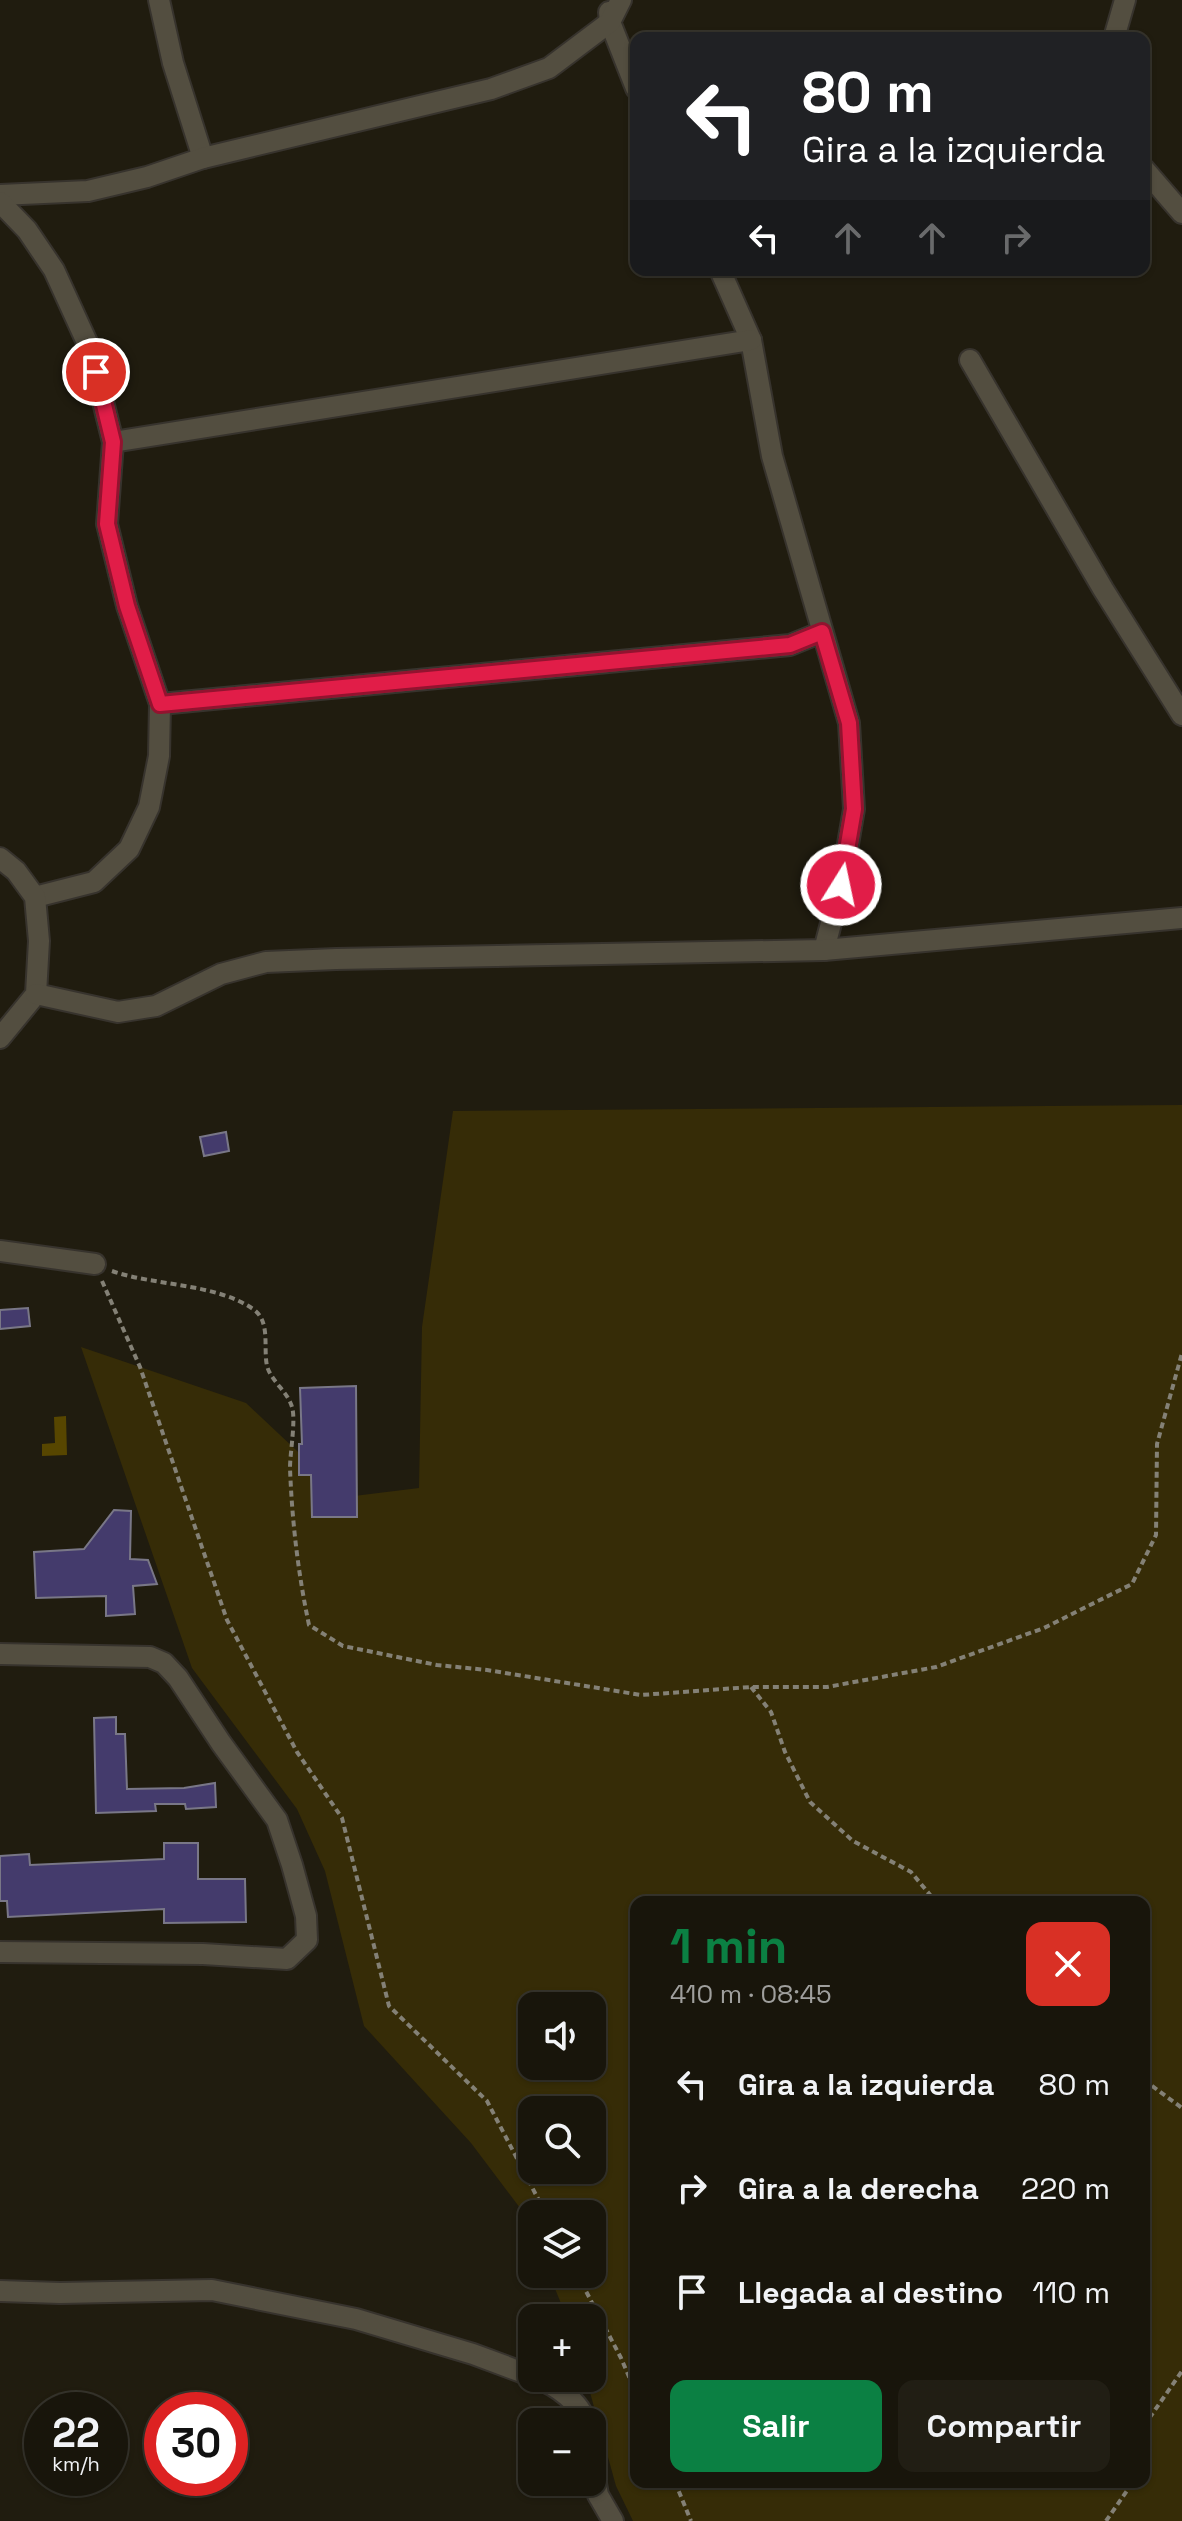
<!DOCTYPE html>
<html lang="es">
<head>
<meta charset="utf-8">
<style>
	:root { --surface:#18150b; --page:#211e14; --text:#f1f3f6; --muted:#9f9f9d; --line:#36342c; --accent:#0b8043 }
	body { margin:0; font-family:"Space Grotesk",sans-serif; background:var(--page); color:var(--text); height:100vh; display:flex; flex-direction:column; font-size:30px; white-space:nowrap }
	* { box-sizing:border-box; margin:0 }
	p { font-size:26px; color:var(--muted) }
	.icon { flex:none; width:44px; height:44px; fill:none; stroke:currentColor; stroke-width:2; stroke-linecap:round; stroke-linejoin:round }
	.map { position:relative; flex:1; overflow:hidden }
	.details { position:absolute; left:630px; top:1896px; width:520px; height:592px; display:flex; flex-direction:column; background:var(--surface); border-radius:16px; box-shadow:0 2px 6px #0004,0 0 0 2px var(--line) }
	.details>* { flex:none }
	.top-card { position:absolute; left:630px; top:32px; width:520px; height:244px; border-radius:16px; box-shadow:0 2px 6px #0004,0 0 0 2px var(--line); background:#202124; color:#fff; overflow:hidden }
	.tools { position:absolute; left:518px; top:1992px; display:grid; gap:16px }
	.tools a { display:grid; place-items:center; width:88px; height:88px; border-radius:16px; background:var(--surface); box-shadow:0 2px 6px #0004,0 0 0 2px var(--line); font-size:40px }
	.speed { position:absolute; left:24px; top:2392px; display:flex; gap:16px; font-size:40px; font-weight:700; text-align:center }
	.speed>* { display:grid; place-content:center; width:104px; height:104px; border-radius:50%; background:var(--surface); box-shadow:0 2px 6px #0004,0 0 0 2px var(--line); line-height:1 }
	.speed small { font-size:20px; font-weight:400 }
	.speed .limit { border:12px solid #d22; background:#fff; color:#111 }
	.pin { position:absolute; display:grid; place-items:center; width:68px; height:68px; color:#fff; margin:-34px; border:4px solid #fff; border-radius:50%; box-shadow:0 2px 8px #0007 }
	.me { position:absolute; width:88px; margin:-44px; rotate:10deg; stroke-linejoin:round; filter:drop-shadow(0 0 6px #0008) }
	.turn { display:flex; align-items:center; gap:28px; height:168px; padding:0 40px; font-size:36px }
	.turn .icon { width:104px; height:104px; stroke-width:2.5 }
	.turn b { display:block; font-size:56px; line-height:68px }
	.lanes { display:flex; align-items:center; height:76px; padding:0 40px; background:#0003; justify-content:center; gap:40px; direction:ltr }
	.lanes .off { opacity:.35 }
	.round { display:grid; place-items:center; flex:none; width:84px; height:84px; border-radius:16px; background:var(--page) }
	.headline { display:flex; align-items:center; justify-content:space-between; height:136px; padding:0 40px }
	h1 { font-size:48px; font-weight:600; line-height:60px; color:var(--accent) }
	.action { display:flex; gap:16px; margin-top:auto; padding:16px 40px }
	.action a { flex:1; height:92px; border-radius:16px; background:var(--accent); color:#fff; font-size:32px; font-weight:600; line-height:92px; text-align:center }
	.action a+a { background:var(--page); color:var(--text) }
	ul { padding:0; list-style:none }
	li { display:flex; align-items:center; gap:24px; height:104px; padding:0 40px }
	li div { flex:1 }
	li b { display:block; font-size:30px }
	li em { font-style:normal }
	.map>svg:first-child { display:block }
</style>
</head>
<body>
<div class="map">
<svg width="1182" height="2521" viewBox="0 0 1182 2521">
	<rect width="100%" height="100%" fill="#201c0f"/>
	<!-- green -->
	<path fill="#362c07" fill-rule="evenodd" d="M1182,1105v1416h-549l-17,-35 -30,-108h6v-60h-25l-18,-44h43v-60h-60v18l-6,-16 -55,-73 -107,-117 -39,-155 -28,-62 -105,-141 -111,-321 165,56 100,94 73,-9 3,-161 31,-216zM636,1902h508v580h-508zM532,2006h60v60h-60zM532,2110h60v60h-60z"/>
	<!-- water -->
	<polygon fill="#574600" points="66,1416 67,1455 42,1456 42,1444 55,1443 54,1417"/>
	<!-- building -->
	<g fill="#443b6c" stroke="#797787" stroke-width="2">
		<polygon points="226,1132 229,1151 204,1156 200,1137"/>
		<polygon points="28,1308 30,1326 0,1329 0,1310"/>
		<polygon points="356,1386 357,1517 312,1517 311,1475 299,1475 299,1444 302,1444 300,1388"/>
		<polygon points="114,1510 131,1511 130,1559 148,1560 157,1584 133,1586 135,1614 106,1616 106,1596 36,1598 34,1552 84,1549"/>
		<polygon points="116,1717 116,1734 125,1734 127,1789 184,1788 215,1783 216,1807 186,1809 185,1804 155,1804 156,1811 96,1813 94,1718"/>
		<polygon points="164,1843 198,1843 198,1879 245,1879 246,1922 164,1923 164,1909 8,1917 7,1901 0,1901 0,1856 29,1854 30,1865 164,1859"/>
	</g>
	<g fill="none" stroke-linecap="round" stroke-linejoin="round">
		<defs>
			<g id="street">
				<polyline points="159,0 173,63 203,158"/>
				<polyline points="609,12 610,22 636,88"/>
				<polyline points="1114,38 1125,0"/>
				<polyline points="1144,169 1182,213"/>
				<polyline points="0,195 88,191 147,177 203,158 491,89 549,68 610,22 621,0"/>
				<polyline points="0,202 27,230 54,270 90,349 113,442 107,524 127,606 160,704 159,756 149,807 129,849 94,882 35,897"/>
				<polyline points="720,270 751,340 772,456 849,723 854,809 841,885 824,950"/>
				<polyline points="970,360 1103,589 1182,715"/>
				<polyline points="113,442 751,340"/>
				<polyline points="160,704 790,645 822,632"/>
				<polyline points="0,858 16,871 35,897 39,941 36,994 0,1038"/>
				<polyline points="36,994 118,1012 156,1006 221,974 266,962 336,959 824,950 1182,918"/>
				<polyline points="0,1251 95,1264"/>
				<polyline points="0,1654 150,1657 164,1663 178,1678 221,1743 277,1820 292,1865 306,1916 307,1940 287,1959 203,1954 0,1952"/>
				<polyline points="0,2291 60,2293 212,2290 356,2319 473,2354 532,2376"/>
				<path d="M537,2378c18,7 44,24 48,44"/>
				<polyline points="592,2462 598,2495 613,2521"/>
			</g>
		</defs>
		<!-- street casing -->
		<use href="#street" stroke="#37332d" stroke-width="24"/>
		<!-- path -->
		<g stroke="#848176" stroke-width="4" stroke-dasharray="6 4" stroke-linecap="butt">
			<path d="M112,1271c43,15 103,12 141,38 18,12 10,38 14,57 4,15 21,26 25,41 4,13 -2,46 -2,61 2,53 8,105 19,157l34,21 94,19 50,5 154,25 110,-8h76l109,-20 108,-39 88,-44 24,-49 1,-91 25,-91"/>
			<polyline points="102,1281 140,1367 227,1620 297,1752 342,1818 389,2006 487,2101 546,2214"/>
			<polyline points="751,1687 771,1712 785,1752 810,1802 853,1841 911,1872 936,1902"/>
			<polyline points="1144,2080 1182,2108"/>
			<polyline points="577,2274 621,2358 636,2393"/>
			<polyline points="1144,2437 1148,2420 1182,2371"/>
			<polyline points="675,2482 691,2521"/>
			<polyline points="1106,2521 1133,2482"/>
		</g>
		<!-- street -->
		<use href="#street" stroke="#534e40" stroke-width="20"/>
	</g>
	<g fill="none" stroke-linecap="round" stroke-linejoin="round">
		<defs>
			<polyline id="route" points="96,372 113,442 107,524 127,606 160,704 790,645 822,632 849,723 854,809 841,885"/>
		</defs>
		<!-- route casing -->
		<use href="#route" stroke="#92132f" stroke-width="20"/>
		<!-- route -->
		<use href="#route" stroke="#e11d48" stroke-width="14"/>
	</g>
</svg>
<div class="tools">
<a><svg class="icon" aria-label="sound" viewBox="0 0 24 24"><path d="M4 9h4l5-4v14l-5-4H4zM17 9q2 3 0 6"/></svg></a>
<a><svg class="icon" aria-label="search" viewBox="0 0 24 24"><circle cx="10" cy="10" r="6"/><path d="M15 15l6 6"/></svg></a>
<a><svg class="icon" aria-label="layers" viewBox="0 0 24 24"><path d="M12 4l9 5-9 5-9-5zM3 14l9 5 9-5"/></svg></a>
<a>+</a>
<a>−</a>
</div>
<div class="speed"><div>22<small>km/h</small></div><div class="limit">30</div></div>
<div class="pin" style="left:96px;top:372px;background:#d93025"><svg class="icon" aria-label="arrive" viewBox="0 0 24 24"><path d="M6 21V4h12l-3 4 3 4H6"/></svg></div>
<svg class="me" style="left:841px;top:885px" viewBox="-20 -20 40 40"><circle r="17" fill="#e11d48" stroke="#fff" stroke-width="3"/><path d="M0-11L8 9 0 5-8 9z" fill="#fff"/></svg>
<div class="top-card">
<div class="turn"><svg class="icon" aria-label="left" viewBox="0 0 24 24"><path d="M17 20v-9H6M10 6l-5 5 5 5"/></svg><div><b>80 m</b>Gira a la izquierda</div></div>
<div class="lanes"><svg class="icon" aria-label="left" viewBox="0 0 24 24"><path d="M17 20v-9H6M10 6l-5 5 5 5"/></svg><svg class="icon off" aria-label="ahead" viewBox="0 0 24 24"><path d="M12 20V5M6 11l6-6 6 6"/></svg><svg class="icon off" aria-label="ahead" viewBox="0 0 24 24"><path d="M12 20V5M6 11l6-6 6 6"/></svg><svg class="icon off" aria-label="right" viewBox="0 0 24 24"><path d="M7 20v-9h11M14 6l5 5-5 5"/></svg></div>
</div>
<section class="details">
<div class="headline"><div><h1>1 min</h1><p>410 m · 08:45</p></div><a class="round" style="background:#d93025;color:#fff"><svg class="icon" aria-label="close" viewBox="0 0 24 24"><path d="M6 6l12 12M18 6L6 18"/></svg></a></div>
<ul>
<li><svg class="icon" aria-label="left" viewBox="0 0 24 24"><path d="M17 20v-9H6M10 6l-5 5 5 5"/></svg><div><b>Gira a la izquierda</b></div><em>80 m</em></li>
<li><svg class="icon" aria-label="right" viewBox="0 0 24 24"><path d="M7 20v-9h11M14 6l5 5-5 5"/></svg><div><b>Gira a la derecha</b></div><em>220 m</em></li>
<li><svg class="icon" aria-label="arrive" viewBox="0 0 24 24"><path d="M6 21V4h12l-3 4 3 4H6"/></svg><div><b>Llegada al destino</b></div><em>110 m</em></li>
</ul>
<div class="action"><a>Salir</a><a>Compartir</a></div>
</section>
</div>
</body>
</html>
